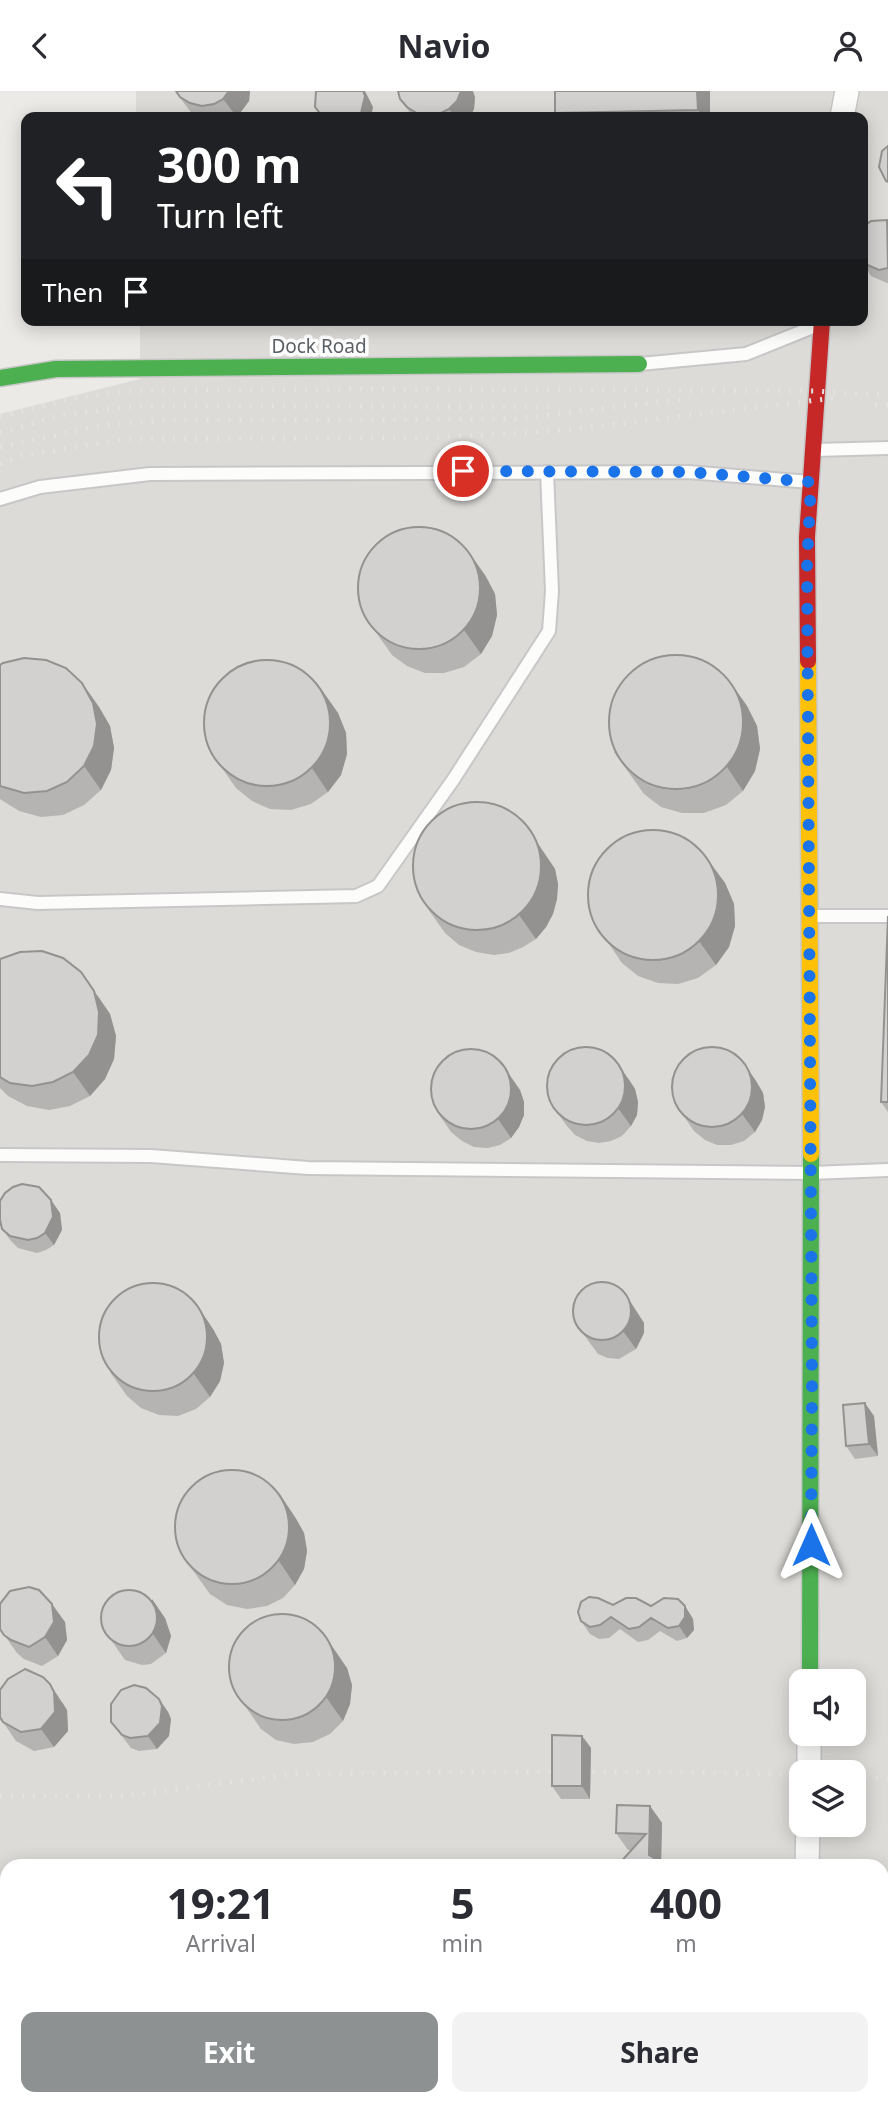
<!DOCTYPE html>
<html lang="en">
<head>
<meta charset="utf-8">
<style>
	:root { --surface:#fff; --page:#f2f2f3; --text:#2b2b33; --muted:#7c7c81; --accent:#8e9192 }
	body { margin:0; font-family:"Noto Sans",sans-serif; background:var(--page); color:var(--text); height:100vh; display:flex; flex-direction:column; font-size:26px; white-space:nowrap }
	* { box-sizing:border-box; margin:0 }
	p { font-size:23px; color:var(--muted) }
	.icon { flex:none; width:38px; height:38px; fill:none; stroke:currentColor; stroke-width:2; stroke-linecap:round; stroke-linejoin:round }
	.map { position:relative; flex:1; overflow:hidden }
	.sheet { position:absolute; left:0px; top:1768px; width:889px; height:247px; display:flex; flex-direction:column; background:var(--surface); border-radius:21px 21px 0 0; box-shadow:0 4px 18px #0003 }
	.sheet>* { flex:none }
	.top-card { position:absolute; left:21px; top:21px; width:847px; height:214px; border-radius:14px; box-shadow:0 4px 18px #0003; background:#202124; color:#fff; overflow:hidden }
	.buttons { position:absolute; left:789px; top:1578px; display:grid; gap:14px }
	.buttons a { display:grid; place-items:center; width:77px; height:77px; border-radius:14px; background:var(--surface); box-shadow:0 4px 18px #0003; font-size:35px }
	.pin { position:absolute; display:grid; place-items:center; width:60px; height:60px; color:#fff; margin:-30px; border:4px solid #fff; border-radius:50%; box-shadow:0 2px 7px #0007 }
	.me { position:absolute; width:77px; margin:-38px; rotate:0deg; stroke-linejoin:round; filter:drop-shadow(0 0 5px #0008) }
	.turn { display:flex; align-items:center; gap:24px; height:147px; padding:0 21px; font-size:32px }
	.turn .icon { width:91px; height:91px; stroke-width:2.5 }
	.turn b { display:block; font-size:49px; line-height:60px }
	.then { display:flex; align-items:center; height:66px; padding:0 21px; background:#0003; gap:14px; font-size:26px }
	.eta { display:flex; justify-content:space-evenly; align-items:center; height:119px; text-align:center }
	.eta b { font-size:42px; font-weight:700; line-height:49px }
	.action { display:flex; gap:14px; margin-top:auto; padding:14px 21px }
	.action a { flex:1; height:80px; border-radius:14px; background:var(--accent); color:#fff; font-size:28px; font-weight:700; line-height:80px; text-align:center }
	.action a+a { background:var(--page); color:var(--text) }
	header { display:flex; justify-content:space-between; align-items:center; height:91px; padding:0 21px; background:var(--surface); font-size:32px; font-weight:700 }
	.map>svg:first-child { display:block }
</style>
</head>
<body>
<header><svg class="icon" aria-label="back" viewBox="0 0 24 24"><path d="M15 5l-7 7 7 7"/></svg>Navio<svg class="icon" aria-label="person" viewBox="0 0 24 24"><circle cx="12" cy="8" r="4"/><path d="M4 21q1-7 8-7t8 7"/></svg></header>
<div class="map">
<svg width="888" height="2014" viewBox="0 0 888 2014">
	<rect width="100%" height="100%" fill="#eceae7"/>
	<!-- industrial -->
	<path fill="#dddbd8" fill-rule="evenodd" d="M136,0h752v2014h-888v-1691l140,-35v-59h723v-203h-727zM802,1591h52v52h-52zM802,1682h52v52h-52zM7,1774h875v233h-875z"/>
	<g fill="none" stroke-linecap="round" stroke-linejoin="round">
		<defs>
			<g id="lane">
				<polyline points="640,273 746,263 818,234"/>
				<polyline points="815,359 888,357"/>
				<polyline points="0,408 40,396 150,383 688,381 810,391"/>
				<polyline points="0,808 38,812 356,805 378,795 453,689 549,540 552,500 547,381"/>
				<polyline points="811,825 888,825"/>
				<polyline points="0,1064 151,1065 308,1077 811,1082 888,1079"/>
				<polyline points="882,1994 888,1994"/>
			</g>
			<g id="street">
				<polyline points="842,26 847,0"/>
				<polyline points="809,1682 809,1643"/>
				<polyline points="807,1774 808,1734"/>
				<polyline points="809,2007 809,2014"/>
			</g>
			<g id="fast">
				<polyline points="0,287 56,278 639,273"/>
				<polyline points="810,1591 811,1063"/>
			</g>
			<polyline id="slow" points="808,570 811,1063"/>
			<polyline id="jam" points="808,570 807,446 822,229"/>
		</defs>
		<!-- lane casing -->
		<use href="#lane" stroke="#c8c7c8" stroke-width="16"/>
		<!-- street casing -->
		<use href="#street" stroke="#c8c7c8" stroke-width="26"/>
		<!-- fast casing -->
		<use href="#fast" stroke="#c7c7c7" stroke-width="19"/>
		<!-- slow casing -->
		<use href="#slow" stroke="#c7c7c7" stroke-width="19"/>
		<!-- jam casing -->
		<use href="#jam" stroke="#c7c7c7" stroke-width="19"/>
		<!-- lane -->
		<use href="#lane" stroke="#fcfcfb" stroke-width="12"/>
		<!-- street -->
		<use href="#street" stroke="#fcfcfb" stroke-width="23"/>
		<!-- fast -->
		<use href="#fast" stroke="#4caf50" stroke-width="16"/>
		<!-- slow -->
		<use href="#slow" stroke="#ffc107" stroke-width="16"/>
		<!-- jam -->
		<use href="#jam" stroke="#c62828" stroke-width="16"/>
		<!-- rail -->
		<g stroke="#e3e2e2" stroke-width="5" stroke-dasharray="2 9" stroke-linecap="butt">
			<polyline points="875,314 888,314"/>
			<polyline points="0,326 74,307 130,300 359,298 817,300 856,303 888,303"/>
			<polyline points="0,342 61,324 135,315 554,316"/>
			<polyline points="0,356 104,334 173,329 517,328 690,307"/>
			<polyline points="0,373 21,365 125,348 431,347 566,339 835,307"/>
			<polyline points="854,1685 888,1688"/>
			<polyline points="0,1705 125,1705 295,1683 564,1680 802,1683"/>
		</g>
	</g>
	<!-- wall -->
	<g fill="#b5b4b2">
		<polygon points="175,0 250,0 249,10 237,26 196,26 193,24"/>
		<polygon points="555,0 710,0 710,26 558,26 555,22"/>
		<polygon points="475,6 474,18 470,26 413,26 400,8"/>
		<polygon points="888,129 888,192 887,192 871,185 863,173"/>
		<polygon points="485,484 495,503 497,524 492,545 481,563 464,576 444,582 425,582 407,575 392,564 375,540"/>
		<polygon points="0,574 82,592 99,616 110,635 114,657 111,679 101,699 84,714 63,724 41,726 19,720 0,708"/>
		<polygon points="730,591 747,615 757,635 760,658 755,680 743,700 726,714 704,722 682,722 661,716 644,703 614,661"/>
		<polygon points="321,598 338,622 346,642 347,663 341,684 328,701 311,713 291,719 270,718 252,710 236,697 219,673"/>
		<polygon points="538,753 555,778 558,793 557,808 553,823 546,836 536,848 523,856 509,862 494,864 476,861 459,854 445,842 428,818"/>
		<polygon points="708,769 725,792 734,813 735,835 729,856 716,874 698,887 678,893 658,892 638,885 622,872 594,831"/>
		<polygon points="888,825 888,1021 881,1011"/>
		<polygon points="0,868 98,905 110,923 116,945 114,968 105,988 90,1005 70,1015 49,1019 27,1015 8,1005 0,997"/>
		<polygon points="743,971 756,990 763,1002 765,1016 762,1029 755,1041 744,1050 731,1054 717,1054 705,1049 694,1040 681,1021"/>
		<polygon points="628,987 635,998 638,1011 637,1024 631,1035 622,1045 611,1050 599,1052 587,1050 575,1044 567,1035 554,1017"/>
		<polygon points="520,999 524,1011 524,1024 519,1036 511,1047 500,1054 488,1057 474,1056 462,1050 451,1041 438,1022"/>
		<polygon points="60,1122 62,1139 54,1154 46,1159 37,1162 18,1157 11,1150 2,1138"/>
		<polygon points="622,1198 644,1232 644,1242 636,1258 619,1268 608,1267 598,1263 573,1229"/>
		<polygon points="213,1238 221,1253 224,1272 220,1290 210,1306 196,1318 178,1325 159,1324 141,1317 127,1305 110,1281"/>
		<polygon points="874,1325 878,1365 855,1368 846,1355"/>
		<polygon points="295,1426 304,1442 307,1460 304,1478 295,1494 283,1507 267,1515 247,1518 227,1514 210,1503 181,1463"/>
		<polygon points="613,1514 685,1515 693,1528 694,1539 687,1547 677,1550 660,1540 648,1549 638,1551 620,1538 609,1547 599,1548 590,1543 581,1530"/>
		<polygon points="165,1527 171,1545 166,1562 151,1573 142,1574 125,1569 102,1536"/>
		<polygon points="65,1531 67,1549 58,1565 42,1575 24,1568 17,1562 0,1538"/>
		<polygon points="347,1577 352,1594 350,1613 343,1630 330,1643 313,1651 294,1653 276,1649 261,1638 234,1599"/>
		<polygon points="159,1608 168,1621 171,1628 169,1645 157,1658 139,1660 131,1657 111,1631"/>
		<polygon points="62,1611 67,1619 68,1640 54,1656 34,1660 16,1650 3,1631"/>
		<polygon points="582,1645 591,1657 590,1708 561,1708 552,1695"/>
		<polygon points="650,1715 662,1732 661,1772 631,1759 628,1759 616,1742"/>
		<polygon points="882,1886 888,1888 888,1969 882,1967"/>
	</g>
	<!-- shaded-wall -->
	<g fill="#939291">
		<polygon points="229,0 250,0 249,10 237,26 223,8"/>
		<polygon points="363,0 365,0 373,16 371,26 357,26"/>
		<polygon points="461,0 473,0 475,6 474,18 470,26 455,26 449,18"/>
		<polygon points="697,0 710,0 710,26 703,26 698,19"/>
		<polygon points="468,460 485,484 495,503 497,524 492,545 481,563 464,539"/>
		<polygon points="730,591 747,615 757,635 760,658 755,680 743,700 727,676"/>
		<polygon points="82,592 99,616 110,635 114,657 111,679 101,699 84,675"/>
		<polygon points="321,598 338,622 346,642 347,663 341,684 328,701 312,677"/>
		<polygon points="522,729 555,778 558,793 557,808 553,823 546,836 536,848 519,824"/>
		<polygon points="708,769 725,792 734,813 735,835 729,856 716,874 699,850"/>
		<polygon points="81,881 110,923 116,945 114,968 105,988 90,1005 73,981"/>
		<polygon points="615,968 635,998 638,1011 637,1024 631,1035 618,1017"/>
		<polygon points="743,971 756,990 763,1002 765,1016 762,1029 755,1041 742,1023"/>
		<polygon points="507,980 520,999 524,1011 524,1024 519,1036 511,1047 498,1028"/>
		<polygon points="51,1109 60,1122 62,1139 54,1154 45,1142"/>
		<polygon points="622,1198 644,1232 644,1242 636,1258 623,1240"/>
		<polygon points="197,1214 213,1238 221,1253 224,1272 220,1290 210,1306 194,1283"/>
		<polygon points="865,1312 874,1325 878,1365 869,1353"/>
		<polygon points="279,1402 295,1426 304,1442 307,1460 304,1478 295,1494 279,1470"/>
		<polygon points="152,1508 165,1527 171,1545 166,1562 153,1543"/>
		<polygon points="52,1513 65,1531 67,1549 58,1565 45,1546"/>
		<polygon points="685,1515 693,1528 694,1539 687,1547 679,1535"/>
		<polygon points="321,1539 347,1577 352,1594 350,1613 343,1630 326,1606"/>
		<polygon points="50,1593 67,1619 68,1640 54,1656 41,1638"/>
		<polygon points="159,1608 168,1621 171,1628 169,1645 157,1658 148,1645"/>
		<polygon points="582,1645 591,1657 590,1708 582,1695"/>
		<polygon points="650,1715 662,1732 661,1774 649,1764"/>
		<polygon points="139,2007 146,2007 150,2014 140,2014"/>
	</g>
	<!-- building -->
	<g fill="#d2d1cf" stroke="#939291" stroke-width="2">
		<polygon points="176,0 229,0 223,8 214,13 202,15 190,12 180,6"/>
		<polygon points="316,0 363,0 365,5 361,22 357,26 323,26 315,16"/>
		<polygon points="398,0 461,0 457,10 449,18 433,26 423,26 407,16 400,8"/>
		<polygon points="555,0 697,0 698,19 555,22"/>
		<polygon points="888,55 888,91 886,90 879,76 882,60"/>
		<polygon points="887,129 888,177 879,179 863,172 863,136 871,130"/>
		<circle cx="419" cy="497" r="61"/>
		<circle cx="676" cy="631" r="67"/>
		<polygon points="24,567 46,569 66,577 82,592 93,612 97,633 94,655 84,675 67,691 47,700 24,702 0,695 0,574 3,572"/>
		<circle cx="267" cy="632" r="63"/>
		<circle cx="477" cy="775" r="64"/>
		<circle cx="653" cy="804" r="65"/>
		<polygon points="888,825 888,1011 881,1011"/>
		<polygon points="42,860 63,867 81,881 94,900 99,921 98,944 89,964 73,981 53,991 32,995 10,992 0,986 0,868 20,861"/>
		<circle cx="586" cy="995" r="39"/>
		<circle cx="712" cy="996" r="40"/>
		<circle cx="471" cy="998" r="40"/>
		<polygon points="22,1093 39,1096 51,1109 53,1126 45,1142 37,1147 28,1149 10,1145 2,1138 0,1129 0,1110 5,1102 13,1096"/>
		<circle cx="602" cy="1220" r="29"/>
		<circle cx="153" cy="1246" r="54"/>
		<polygon points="865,1312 869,1353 846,1355 843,1314"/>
		<circle cx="232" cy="1436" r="57"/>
		<polygon points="29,1496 39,1499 52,1513 54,1531 45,1546 29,1556 11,1549 4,1544 0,1538 0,1513 10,1500"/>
		<circle cx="129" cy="1527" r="28"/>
		<polygon points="589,1506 598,1507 613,1514 626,1507 636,1507 651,1515 664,1507 678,1508 685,1515 685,1526 679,1535 668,1537 651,1527 639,1536 629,1538 611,1526 600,1534 590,1536 581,1530 578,1521 581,1511"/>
		<circle cx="282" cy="1576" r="53"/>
		<polygon points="25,1578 43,1586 50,1593 54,1601 55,1621 41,1638 21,1641 3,1631 0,1626 0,1599 8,1588"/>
		<polygon points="134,1594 146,1597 159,1608 162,1615 160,1632 148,1645 130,1647 122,1644 111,1631 111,1613 121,1599"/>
		<polygon points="552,1644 582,1645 582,1695 552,1695"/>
		<polygon points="617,1714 650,1715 649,1764 665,1774 618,1774 646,1743 616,1742"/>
		<polygon points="882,1886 888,1888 888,1952 882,1952"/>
		<polygon points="8,2007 139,2007 140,2014 5,2014"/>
		<polygon points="350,2007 374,2007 383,2014 342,2014"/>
		<polygon points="426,2007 457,2007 462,2011 463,2014 419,2014"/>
	</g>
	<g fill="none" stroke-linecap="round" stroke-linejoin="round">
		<!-- route -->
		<polyline stroke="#1a73e8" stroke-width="12" stroke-dasharray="0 21.6" points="463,380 688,381 811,391 807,473 812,1290 811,1454"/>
	</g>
	<g text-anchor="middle" stroke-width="7" stroke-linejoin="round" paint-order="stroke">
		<!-- street labels -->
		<g font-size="19" fill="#5c6165" stroke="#fff">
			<text x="319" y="262">Dock Road</text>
		</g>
	</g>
</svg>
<div class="buttons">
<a><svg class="icon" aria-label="sound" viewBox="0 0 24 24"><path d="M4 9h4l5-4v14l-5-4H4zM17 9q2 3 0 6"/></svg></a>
<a><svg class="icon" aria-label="layers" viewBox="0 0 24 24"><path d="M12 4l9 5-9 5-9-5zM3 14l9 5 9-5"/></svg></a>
</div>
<div class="pin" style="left:463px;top:380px;background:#d93025"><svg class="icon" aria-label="arrive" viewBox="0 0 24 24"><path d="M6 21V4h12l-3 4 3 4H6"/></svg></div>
<svg class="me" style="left:811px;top:1454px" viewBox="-20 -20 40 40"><path d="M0-17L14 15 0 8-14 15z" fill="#1a73e8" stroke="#fff" stroke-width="4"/></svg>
<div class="top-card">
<div class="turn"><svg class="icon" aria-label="left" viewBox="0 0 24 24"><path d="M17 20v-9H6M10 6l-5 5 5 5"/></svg><div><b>300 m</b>Turn left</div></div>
<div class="then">Then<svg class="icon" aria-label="arrive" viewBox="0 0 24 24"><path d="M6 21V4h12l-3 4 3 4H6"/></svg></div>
</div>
<section class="sheet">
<div class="eta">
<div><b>19:21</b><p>Arrival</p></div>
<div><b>5</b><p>min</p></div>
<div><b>400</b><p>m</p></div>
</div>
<div class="action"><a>Exit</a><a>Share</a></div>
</section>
</div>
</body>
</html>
